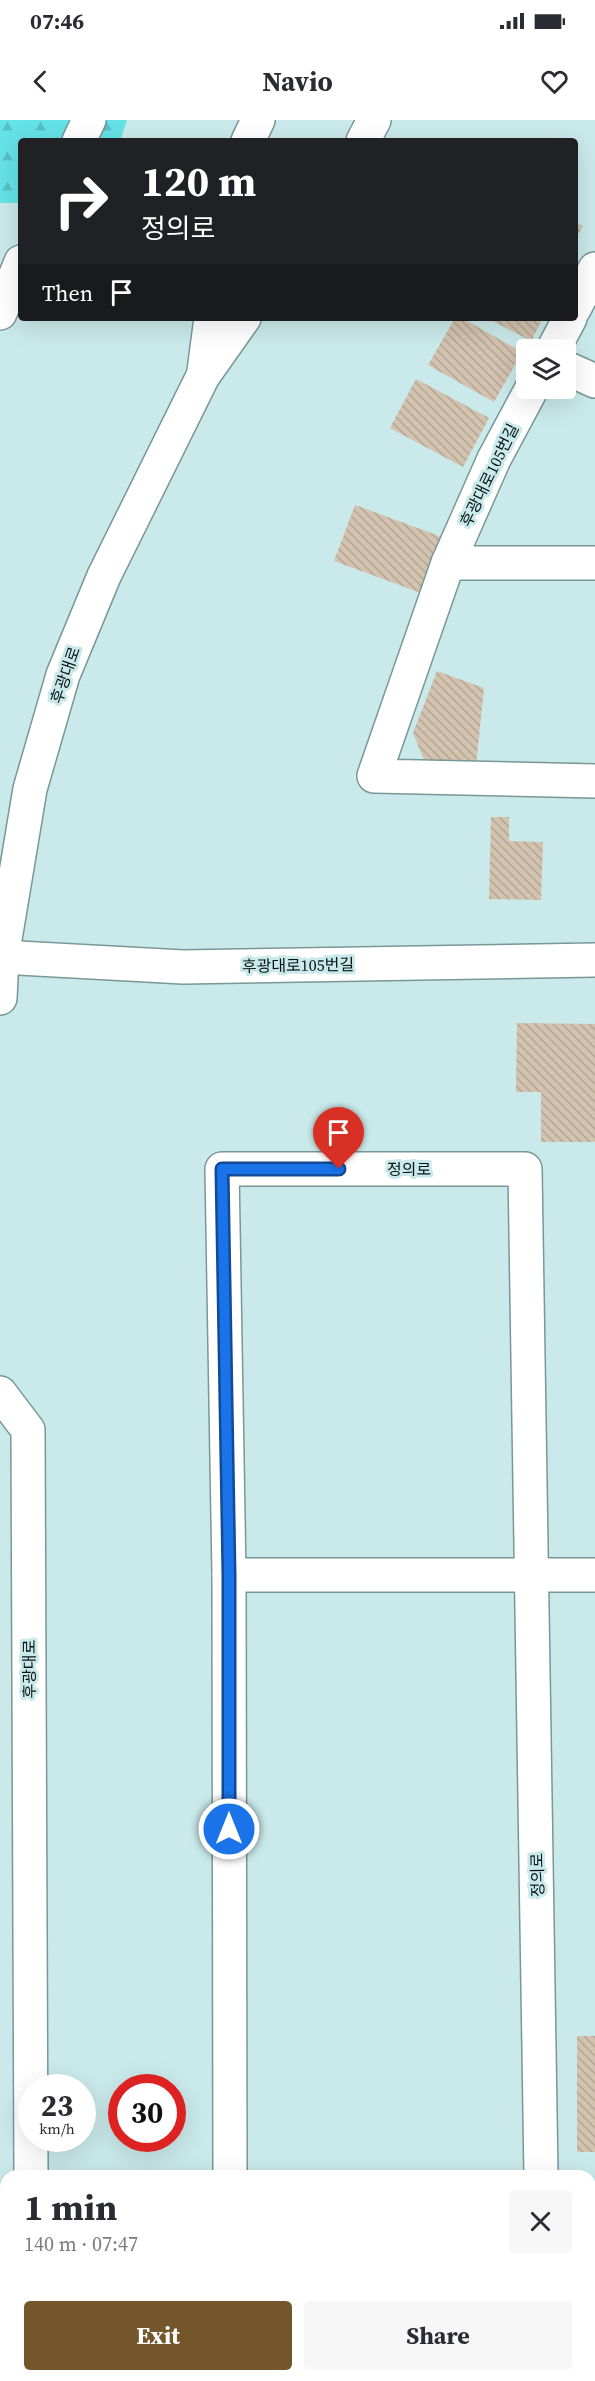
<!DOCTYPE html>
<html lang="en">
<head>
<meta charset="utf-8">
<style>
	:root { --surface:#fff; --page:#f7f7f7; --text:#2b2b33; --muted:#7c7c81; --accent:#74562b }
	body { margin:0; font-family:"Source Serif 4","Noto Sans KR",serif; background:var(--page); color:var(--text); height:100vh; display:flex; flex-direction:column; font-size:22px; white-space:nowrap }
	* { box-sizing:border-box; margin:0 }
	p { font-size:20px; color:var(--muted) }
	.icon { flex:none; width:33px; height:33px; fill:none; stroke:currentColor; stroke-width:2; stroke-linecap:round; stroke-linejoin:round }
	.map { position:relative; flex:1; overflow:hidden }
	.details { position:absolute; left:0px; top:2050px; width:596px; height:212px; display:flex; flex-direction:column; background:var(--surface); border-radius:18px 18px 0 0; box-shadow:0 6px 24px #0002 }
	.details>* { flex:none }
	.guide { position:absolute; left:18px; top:18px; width:560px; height:183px; border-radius:6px; box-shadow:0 6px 24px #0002; background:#202124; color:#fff; overflow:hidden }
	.buttons { position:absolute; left:516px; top:219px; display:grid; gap:12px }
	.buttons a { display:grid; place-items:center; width:60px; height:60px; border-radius:6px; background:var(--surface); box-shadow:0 6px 24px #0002; font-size:30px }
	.speed { position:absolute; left:18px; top:1954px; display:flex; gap:12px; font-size:30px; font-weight:700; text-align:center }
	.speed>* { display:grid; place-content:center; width:78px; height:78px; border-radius:50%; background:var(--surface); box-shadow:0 6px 24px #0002; line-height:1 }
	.speed small { font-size:15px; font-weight:400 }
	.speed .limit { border:9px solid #d22; background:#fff; color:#111 }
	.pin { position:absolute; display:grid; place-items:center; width:51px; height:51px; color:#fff; margin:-62px -26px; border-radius:50% 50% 50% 0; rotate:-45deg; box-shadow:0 0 6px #0007 }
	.pin .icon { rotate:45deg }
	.me { position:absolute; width:66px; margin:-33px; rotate:0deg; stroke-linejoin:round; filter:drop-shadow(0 0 4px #0008) }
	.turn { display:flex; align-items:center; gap:21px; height:126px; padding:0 24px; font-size:27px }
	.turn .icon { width:78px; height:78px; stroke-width:2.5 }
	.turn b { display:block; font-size:42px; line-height:51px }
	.then { display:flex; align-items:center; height:57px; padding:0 24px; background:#0003; gap:12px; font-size:22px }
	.round { display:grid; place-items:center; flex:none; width:63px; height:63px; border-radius:6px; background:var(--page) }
	.headline { display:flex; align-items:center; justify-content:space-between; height:102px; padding:0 24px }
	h1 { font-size:36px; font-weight:700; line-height:45px }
	.primary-button { display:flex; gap:12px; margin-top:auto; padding:12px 24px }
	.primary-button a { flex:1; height:69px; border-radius:6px; background:var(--accent); color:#fff; font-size:24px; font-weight:700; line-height:69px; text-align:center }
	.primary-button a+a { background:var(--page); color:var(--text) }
	.status { display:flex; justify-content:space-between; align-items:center; height:42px; padding:0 30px; background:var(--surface); direction:ltr }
	.status svg { height:16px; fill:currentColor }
	header { display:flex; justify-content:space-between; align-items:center; height:78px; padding:0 24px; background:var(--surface); font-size:27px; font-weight:700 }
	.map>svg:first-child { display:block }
</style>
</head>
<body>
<div class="status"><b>07:46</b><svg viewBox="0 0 49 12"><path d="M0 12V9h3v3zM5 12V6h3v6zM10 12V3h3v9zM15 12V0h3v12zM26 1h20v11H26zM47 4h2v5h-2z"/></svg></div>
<header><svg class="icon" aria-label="back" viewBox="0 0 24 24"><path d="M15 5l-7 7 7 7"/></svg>Navio<svg class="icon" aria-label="heart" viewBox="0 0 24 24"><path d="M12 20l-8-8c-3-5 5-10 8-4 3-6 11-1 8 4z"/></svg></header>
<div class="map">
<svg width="595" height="2261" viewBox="0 0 595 2261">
	<defs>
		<pattern id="forest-firs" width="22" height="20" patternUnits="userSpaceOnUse" patternTransform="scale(1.5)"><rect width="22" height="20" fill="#65e2e7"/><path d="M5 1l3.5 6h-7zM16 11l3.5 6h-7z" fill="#56c1c5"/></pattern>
		<pattern id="building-back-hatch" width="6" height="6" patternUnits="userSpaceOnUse" patternTransform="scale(1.5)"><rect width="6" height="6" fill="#d2c2ae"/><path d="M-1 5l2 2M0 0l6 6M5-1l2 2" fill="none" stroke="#b3a695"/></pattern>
	</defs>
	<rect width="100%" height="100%" fill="#cae9ea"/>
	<!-- forest -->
	<polygon fill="url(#forest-firs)" points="0,0 127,0 120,21 21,21 21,83 0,83"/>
	<!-- building -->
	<g fill="url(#building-back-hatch)">
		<polygon points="574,101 583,106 574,122"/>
		<polygon points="455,198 462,198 522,232 494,282 428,245"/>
		<polygon points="487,198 543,198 531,221"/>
		<polygon points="416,259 489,298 463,347 390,308"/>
		<polygon points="355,385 442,417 421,473 334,441"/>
		<polygon points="437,551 484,568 476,646 424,640 413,613"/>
		<polygon points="491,697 509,697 509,721 543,722 541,780 489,779"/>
		<polygon points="517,903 595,904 595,1022 541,1022 541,972 516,972"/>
		<rect x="577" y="1916" width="18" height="116"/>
		<polygon points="590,2130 595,2130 595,2183 590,2181"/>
	</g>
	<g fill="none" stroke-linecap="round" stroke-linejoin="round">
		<defs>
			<g id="minor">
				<polyline points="79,21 89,0"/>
				<polyline points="248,21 258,0"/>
				<polyline points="363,21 374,0"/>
				<polyline points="574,189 595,149"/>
				<polyline points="0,193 21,142"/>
				<polyline points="553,230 570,198"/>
				<polyline points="566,248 595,261"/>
				<polyline points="204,251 211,198"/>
				<polyline points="532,268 494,339 448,443 374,656 595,661"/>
				<polyline points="448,443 595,443"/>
				<polyline points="0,837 183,847 595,840"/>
				<polyline points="0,878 2,837 30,669 63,555 104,456 203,256 244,198"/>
				<polyline points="0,1273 28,1310 31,2056"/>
				<polyline points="229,1455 595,1455"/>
				<polyline points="230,2056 229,1455 222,1049 525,1049 541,2056"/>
				<polyline points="590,2227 595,2227"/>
				<polyline points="32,2256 32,2261"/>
				<polyline points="58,2256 58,2261"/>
				<polyline points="544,2256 544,2261"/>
				<polyline points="230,2261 230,2256"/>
			</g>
		</defs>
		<!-- minor casing -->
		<use href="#minor" stroke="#7a9797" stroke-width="36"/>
		<!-- minor -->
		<use href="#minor" stroke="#fff" stroke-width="33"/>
	</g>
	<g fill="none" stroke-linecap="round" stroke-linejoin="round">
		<defs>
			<polyline id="route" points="229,1709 229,1455 222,1049 339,1049"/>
		</defs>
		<!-- route casing -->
		<use href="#route" stroke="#114b97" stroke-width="15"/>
		<!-- route -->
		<use href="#route" stroke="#1a73e8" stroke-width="10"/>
	</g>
	<g text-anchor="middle" stroke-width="6" stroke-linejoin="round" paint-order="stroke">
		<!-- street labels -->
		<g font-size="16" fill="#091415" stroke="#cae9ea">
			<text transform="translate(489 355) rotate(-64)" y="6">후광대로105번길</text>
			<text transform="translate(65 555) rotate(-71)" y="6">후광대로</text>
			<text transform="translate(298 845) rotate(-1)" y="6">후광대로105번길</text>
			<text x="409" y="1055">정의로</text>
			<text transform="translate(29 1549) rotate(-90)" y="6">후광대로</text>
			<text transform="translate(537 1755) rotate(-91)" y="6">정의로</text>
		</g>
	</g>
</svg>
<div class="buttons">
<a><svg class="icon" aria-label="layers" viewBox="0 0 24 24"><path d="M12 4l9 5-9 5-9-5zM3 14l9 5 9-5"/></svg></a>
</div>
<div class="speed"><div>23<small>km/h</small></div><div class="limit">30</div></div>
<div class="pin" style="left:339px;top:1049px;background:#d93025"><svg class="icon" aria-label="arrive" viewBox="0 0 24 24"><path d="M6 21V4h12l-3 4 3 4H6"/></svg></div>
<svg class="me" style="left:229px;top:1709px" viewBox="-20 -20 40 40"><circle r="17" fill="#1a73e8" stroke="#fff" stroke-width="3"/><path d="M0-11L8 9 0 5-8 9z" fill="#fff"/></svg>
<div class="guide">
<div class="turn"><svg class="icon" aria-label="right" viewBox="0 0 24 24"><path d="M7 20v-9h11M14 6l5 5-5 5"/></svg><div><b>120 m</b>정의로</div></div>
<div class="then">Then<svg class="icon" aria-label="arrive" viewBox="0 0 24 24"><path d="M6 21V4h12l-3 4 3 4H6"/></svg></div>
</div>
<section class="details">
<div class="headline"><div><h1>1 min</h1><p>140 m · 07:47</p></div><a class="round"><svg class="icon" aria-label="close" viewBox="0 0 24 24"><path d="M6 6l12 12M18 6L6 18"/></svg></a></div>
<div class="primary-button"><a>Exit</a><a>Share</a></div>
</section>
</div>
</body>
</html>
